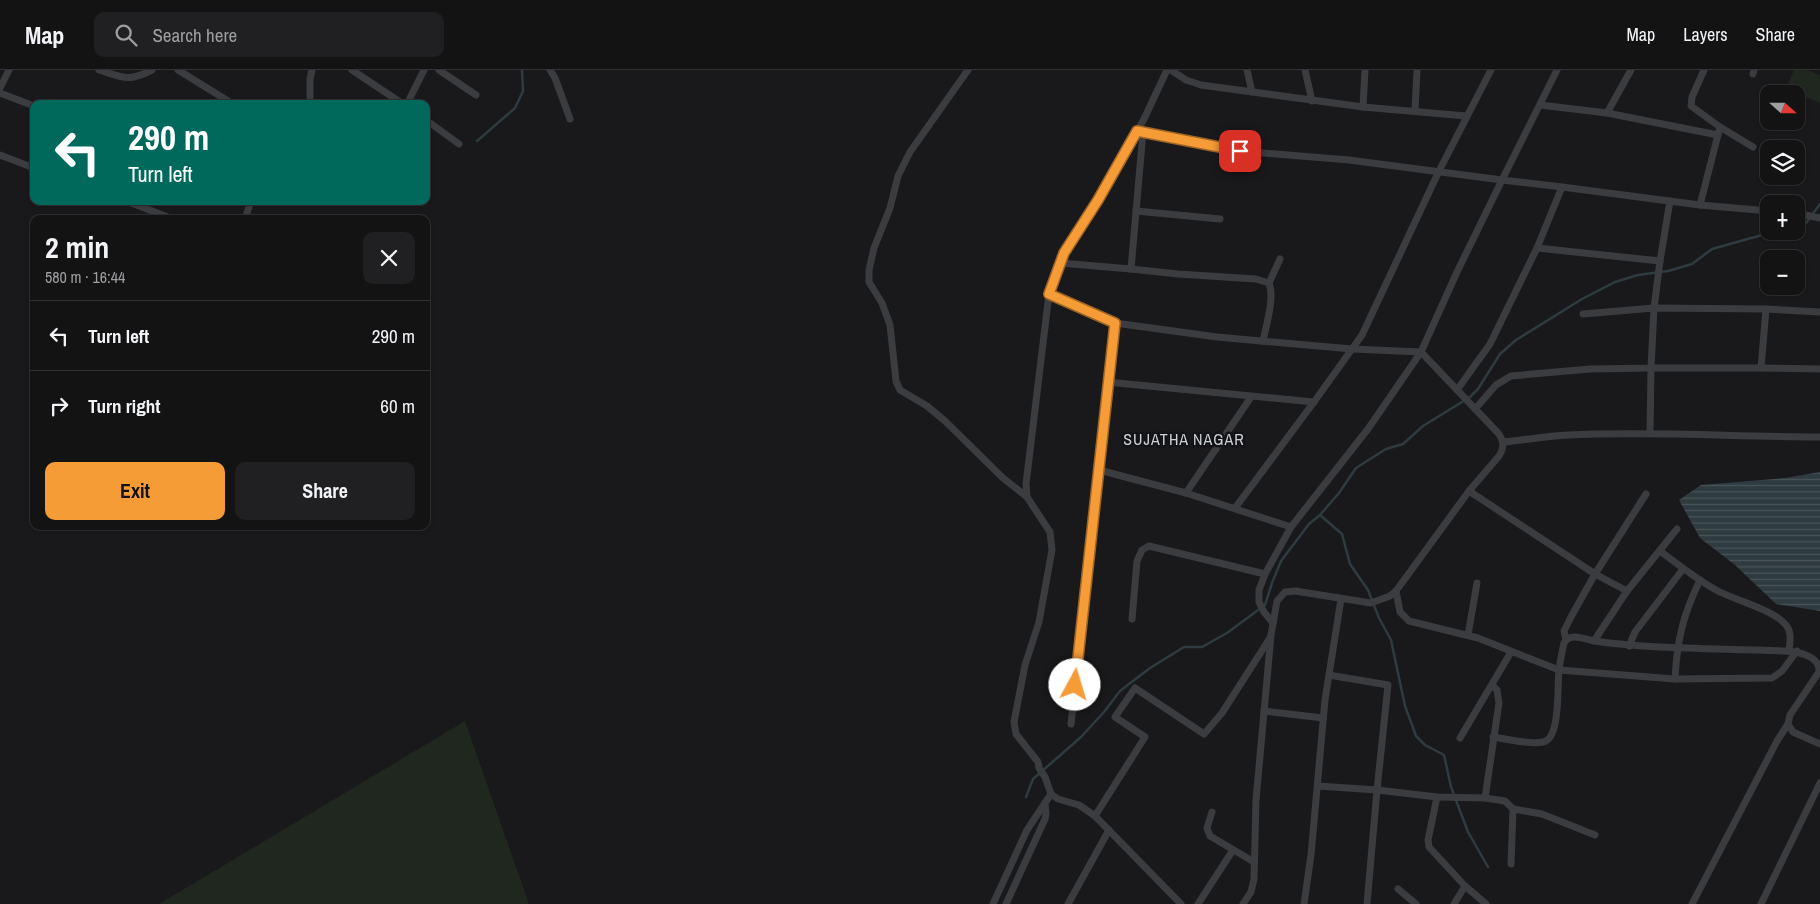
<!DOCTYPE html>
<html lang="en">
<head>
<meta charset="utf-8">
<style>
	:root { --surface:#131314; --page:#202022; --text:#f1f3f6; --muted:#9d9ea0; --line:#323234; --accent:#f59c37 }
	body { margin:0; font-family:"Archivo Narrow",sans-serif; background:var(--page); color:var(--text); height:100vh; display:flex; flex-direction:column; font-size:19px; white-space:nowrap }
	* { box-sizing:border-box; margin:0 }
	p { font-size:16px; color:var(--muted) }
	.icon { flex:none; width:28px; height:28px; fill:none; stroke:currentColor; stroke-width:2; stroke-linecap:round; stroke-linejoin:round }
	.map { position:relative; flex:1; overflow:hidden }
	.details { position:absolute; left:30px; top:145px; width:400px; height:315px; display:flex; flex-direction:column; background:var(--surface); border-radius:10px; box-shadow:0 1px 4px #0004,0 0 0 1px var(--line) }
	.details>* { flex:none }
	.banner { position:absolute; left:30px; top:30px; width:400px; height:105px; border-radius:10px; box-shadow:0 1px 4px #0004,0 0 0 1px var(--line); background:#00695c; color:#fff; overflow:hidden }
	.needle { width:32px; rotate:111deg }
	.controls { position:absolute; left:1760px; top:15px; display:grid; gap:10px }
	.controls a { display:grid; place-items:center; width:45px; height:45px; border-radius:10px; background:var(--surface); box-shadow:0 1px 4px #0004,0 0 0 1px var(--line); font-size:25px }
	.pin { position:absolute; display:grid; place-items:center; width:42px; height:42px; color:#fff; margin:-21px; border-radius:10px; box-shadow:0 2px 8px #0006 }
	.me { position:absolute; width:55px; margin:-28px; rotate:6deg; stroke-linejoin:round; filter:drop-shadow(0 0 4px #0008) }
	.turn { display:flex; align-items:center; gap:18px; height:105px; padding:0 15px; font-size:22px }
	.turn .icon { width:65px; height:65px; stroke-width:2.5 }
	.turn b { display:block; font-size:35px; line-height:42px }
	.round { display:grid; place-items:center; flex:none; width:52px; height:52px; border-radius:10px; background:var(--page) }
	.head { display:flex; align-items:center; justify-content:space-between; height:85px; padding:0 15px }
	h1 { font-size:30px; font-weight:700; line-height:38px }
	.primary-button { display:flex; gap:10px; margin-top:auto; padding:10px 15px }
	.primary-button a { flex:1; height:58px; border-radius:10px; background:var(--accent); color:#111; font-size:20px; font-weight:700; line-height:58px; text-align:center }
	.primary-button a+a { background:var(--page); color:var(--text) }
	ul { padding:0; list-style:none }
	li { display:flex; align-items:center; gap:15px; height:70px; padding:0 15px; border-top:1px solid var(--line) }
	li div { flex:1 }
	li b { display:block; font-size:19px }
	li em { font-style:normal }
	header { display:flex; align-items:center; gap:30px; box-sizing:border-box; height:70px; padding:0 25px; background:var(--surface); border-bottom:1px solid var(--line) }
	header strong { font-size:24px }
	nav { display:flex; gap:28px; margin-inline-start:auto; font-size:18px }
	.search { width:350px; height:45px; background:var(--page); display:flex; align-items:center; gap:12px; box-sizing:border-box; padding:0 18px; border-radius:10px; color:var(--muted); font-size:19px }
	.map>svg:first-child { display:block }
</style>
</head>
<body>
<header>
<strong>Map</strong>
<div class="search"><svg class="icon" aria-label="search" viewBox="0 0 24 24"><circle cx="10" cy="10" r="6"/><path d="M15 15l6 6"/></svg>Search here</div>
<nav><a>Map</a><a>Layers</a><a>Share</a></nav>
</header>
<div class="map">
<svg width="1820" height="834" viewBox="0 0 1820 834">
	<defs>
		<pattern id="water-rules" width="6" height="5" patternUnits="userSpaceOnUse" patternTransform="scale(1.25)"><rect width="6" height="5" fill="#2e3b40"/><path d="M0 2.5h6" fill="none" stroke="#4a555a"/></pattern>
	</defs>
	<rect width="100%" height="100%" fill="#19191b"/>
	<!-- green -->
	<g fill="#1f271f">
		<polygon points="1794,0 1808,0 1820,5 1820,33 1786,19"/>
		<polygon points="465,651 529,834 159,834"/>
	</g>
	<!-- water -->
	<polygon fill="url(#water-rules)" points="1820,402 1820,541 1776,534 1735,495 1700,468 1679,430 1701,415 1785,408"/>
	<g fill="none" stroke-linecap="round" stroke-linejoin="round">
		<!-- stream -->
		<g stroke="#2e3b40" stroke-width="2.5">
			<polyline points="477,71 515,38 523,21 522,0"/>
			<polyline points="1796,155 1806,153 1820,134"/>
			<polyline points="1320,445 1342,464 1350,494 1368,520 1379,548 1391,570 1405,636 1416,666 1425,675 1444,685 1451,717 1468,762 1488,797"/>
			<polyline points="1026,727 1033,709 1081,667 1104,642 1120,621 1150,598 1184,577 1202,577 1227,563 1265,535 1272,513 1281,491 1309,454 1320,445 1339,423 1356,398 1386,379 1403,374 1423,356 1470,327 1478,319 1500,284 1516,270 1582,229 1615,212 1638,205 1668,201 1692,194 1712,179 1762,165 1770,161"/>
		</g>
		<!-- minor -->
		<g stroke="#3a3c40" stroke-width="7">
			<path d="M99,0c25,8 29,12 53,0"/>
			<polyline points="178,0 233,34"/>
			<polyline points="352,0 403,34"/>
			<polyline points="439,0 476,25"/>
			<polyline points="550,0 555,8 570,49"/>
			<polyline points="968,0 910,82 898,106 890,138 874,178 869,200 869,212 882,233 890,255 896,311 900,320 927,336 945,351 1003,408 1027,427"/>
			<polyline points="1171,0 1186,10 1201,15 1363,37 1466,46"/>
			<polyline points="1247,0 1252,22"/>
			<polyline points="1305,0 1312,31"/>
			<polyline points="1557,0 1502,110 1562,117"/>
			<polyline points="1631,0 1607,43 1718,65"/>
			<polyline points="1704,0 1692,27 1691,36 1720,57 1753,77"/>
			<polyline points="1753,4 1754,0"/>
			<polyline points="0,18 9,0"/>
			<polyline points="0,23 34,36"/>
			<polyline points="310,34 310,9 312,0"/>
			<polyline points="407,34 424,0"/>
			<polyline points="1540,35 1607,43"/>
			<polyline points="1363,37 1365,0"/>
			<polyline points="1415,41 1417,0"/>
			<polyline points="426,50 459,74"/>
			<path d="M1137,61l6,1 -12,137 47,5 78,5 13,4c6,14 -3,43 -6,58"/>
			<polyline points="1143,62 1240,81 1349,90 1502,110 1457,202 1421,282 1368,359 1291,457 1265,504 1259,520 1259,532 1264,542 1273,553"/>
			<polyline points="0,85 34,98"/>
			<polyline points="126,131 173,149"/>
			<polyline points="1700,135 1769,141"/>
			<polyline points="1136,141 1220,149"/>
			<polyline points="1796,143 1820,148"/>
			<polyline points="245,149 251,131"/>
			<polyline points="1660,191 1670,131"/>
			<polyline points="1060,193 1131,199"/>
			<polyline points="1269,213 1280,189"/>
			<polyline points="1049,224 1064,183 1098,130 1144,49 1167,0"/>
			<polyline points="1583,244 1654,238 1766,239 1820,242"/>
			<polyline points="1115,253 1107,312 1099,400 1186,423 1291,457"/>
			<polyline points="1761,298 1820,299"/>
			<polyline points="1107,312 1314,332"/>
			<polyline points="1457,320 1490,274 1537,178"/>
			<polyline points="1475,339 1496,315 1511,306 1590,299 1651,298 1654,238 1660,191 1537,178 1562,117 1700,135 1720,57"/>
			<polyline points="1650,363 1651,298 1761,298 1766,239"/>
			<path d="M1503,372c22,-2 43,-6 65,-7 84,-4 168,2 252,2"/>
			<path d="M1469,421l126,83 32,17 -33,50c64,9 128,7 192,10 13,1 34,5 33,21l-29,43 -2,9 5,8 27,12"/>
			<polyline points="1186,423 1251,327"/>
			<polyline points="1235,438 1314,332 1362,265 1439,101 1491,0"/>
			<path d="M1660,481c19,14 37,29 58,40 17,9 56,19 68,34 6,7 4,17 3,26"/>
			<polyline points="1396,521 1400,542 1409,551 1478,568 1559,600 1675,609 1772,608 1782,601 1797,581"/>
			<polyline points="1627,521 1677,459"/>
			<polyline points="1132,549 1137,491 1142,480 1149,476 1265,504"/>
			<polyline points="1468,565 1477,513"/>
			<polyline points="1566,570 1564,561 1572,545 1595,504 1646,424"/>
			<polyline points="1629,576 1635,562 1683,499"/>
			<path d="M1675,609c2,-39 8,-64 25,-99"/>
			<polyline points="1264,641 1323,648"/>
			<polyline points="1071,654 1099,400"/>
			<path d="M1493,667c14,2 37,8 50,5 18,-3 14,-57 16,-72 1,-9 3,-18 5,-27 6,-11 20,-4 30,-2"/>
			<polyline points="1460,668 1511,582"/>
			<polyline points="1318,716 1377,720 1388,615 1329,605"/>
			<polyline points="1437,727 1428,770 1429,777 1465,816 1486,834"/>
			<polyline points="1485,728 1505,731 1513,739 1511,794"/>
			<polyline points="1513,739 1542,744 1595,765"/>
			<polyline points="1212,742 1207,758 1210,766 1254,792"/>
			<polyline points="1095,746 1145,667 1115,647 1135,618 1204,664 1222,643 1270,568"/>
			<polyline points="1398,819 1416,834"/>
			<polyline points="993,834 1027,760 1051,724"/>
			<polyline points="1006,834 1045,749 1046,744 1045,733"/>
			<polyline points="1068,834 1109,760"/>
			<path d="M1181,834l-86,-88 -16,-11 -21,-6 -7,-5 -6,-17 -6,-9 -1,-6 -22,-28 -2,-12 11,-57 14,-43 13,-72 -2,-18 -23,-35 -1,-13 23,-190 66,29 102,14 135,12 69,3 78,82c5,8 5,14 0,22l-30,35 -73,100 -6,5 -19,7 -76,-12 -10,1 -8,9 -6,34 -15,165 -2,79 -3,13 -8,12"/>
			<polyline points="1198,834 1233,780"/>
			<polyline points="1304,834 1311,785 1325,630 1341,529"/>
			<polyline points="1367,834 1377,720 1437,727 1485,728 1499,633 1497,620 1492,615"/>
			<polyline points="1454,834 1465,816"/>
			<polyline points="1692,834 1777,671 1788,654"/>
			<polyline points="1761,834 1820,713"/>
		</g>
	</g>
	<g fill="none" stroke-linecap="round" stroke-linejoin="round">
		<defs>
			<polyline id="route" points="1075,615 1115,253 1049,224 1064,183 1098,130 1137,61 1240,81"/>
		</defs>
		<!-- route casing -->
		<use href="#route" stroke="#9f6524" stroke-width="12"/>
		<!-- route -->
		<use href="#route" stroke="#f59c37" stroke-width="9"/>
	</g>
	<g text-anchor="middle" stroke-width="5" stroke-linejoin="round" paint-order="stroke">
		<!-- neighbourhood labels -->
		<g font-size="16" letter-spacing="1" fill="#ccd1d7" stroke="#141416">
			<text x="1184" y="375">SUJATHA NAGAR</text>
		</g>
	</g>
</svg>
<div class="controls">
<a><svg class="needle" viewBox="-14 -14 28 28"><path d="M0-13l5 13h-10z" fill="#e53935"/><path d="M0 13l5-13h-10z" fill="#9d9ea0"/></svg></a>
<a><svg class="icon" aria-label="layers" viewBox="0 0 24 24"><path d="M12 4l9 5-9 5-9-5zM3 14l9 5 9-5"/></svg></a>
<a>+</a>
<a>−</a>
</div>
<div class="pin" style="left:1240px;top:81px;background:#d93025"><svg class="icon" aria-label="arrive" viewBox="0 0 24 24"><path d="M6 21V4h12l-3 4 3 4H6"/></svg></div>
<svg class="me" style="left:1075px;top:615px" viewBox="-20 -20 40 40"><circle r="19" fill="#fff"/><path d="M0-13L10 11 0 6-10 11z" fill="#f59c37"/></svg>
<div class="banner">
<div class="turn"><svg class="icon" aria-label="left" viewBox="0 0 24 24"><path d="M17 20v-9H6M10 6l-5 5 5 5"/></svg><div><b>290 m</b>Turn left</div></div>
</div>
<section class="details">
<div class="head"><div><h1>2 min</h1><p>580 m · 16:44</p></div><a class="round"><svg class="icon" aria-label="close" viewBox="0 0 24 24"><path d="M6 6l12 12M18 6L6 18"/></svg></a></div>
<ul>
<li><svg class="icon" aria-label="left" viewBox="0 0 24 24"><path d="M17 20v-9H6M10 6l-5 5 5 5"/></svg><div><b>Turn left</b></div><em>290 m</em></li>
<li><svg class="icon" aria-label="right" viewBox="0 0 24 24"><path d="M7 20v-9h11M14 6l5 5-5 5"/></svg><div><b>Turn right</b></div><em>60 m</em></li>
</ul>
<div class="primary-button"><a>Exit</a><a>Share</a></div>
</section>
</div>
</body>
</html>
